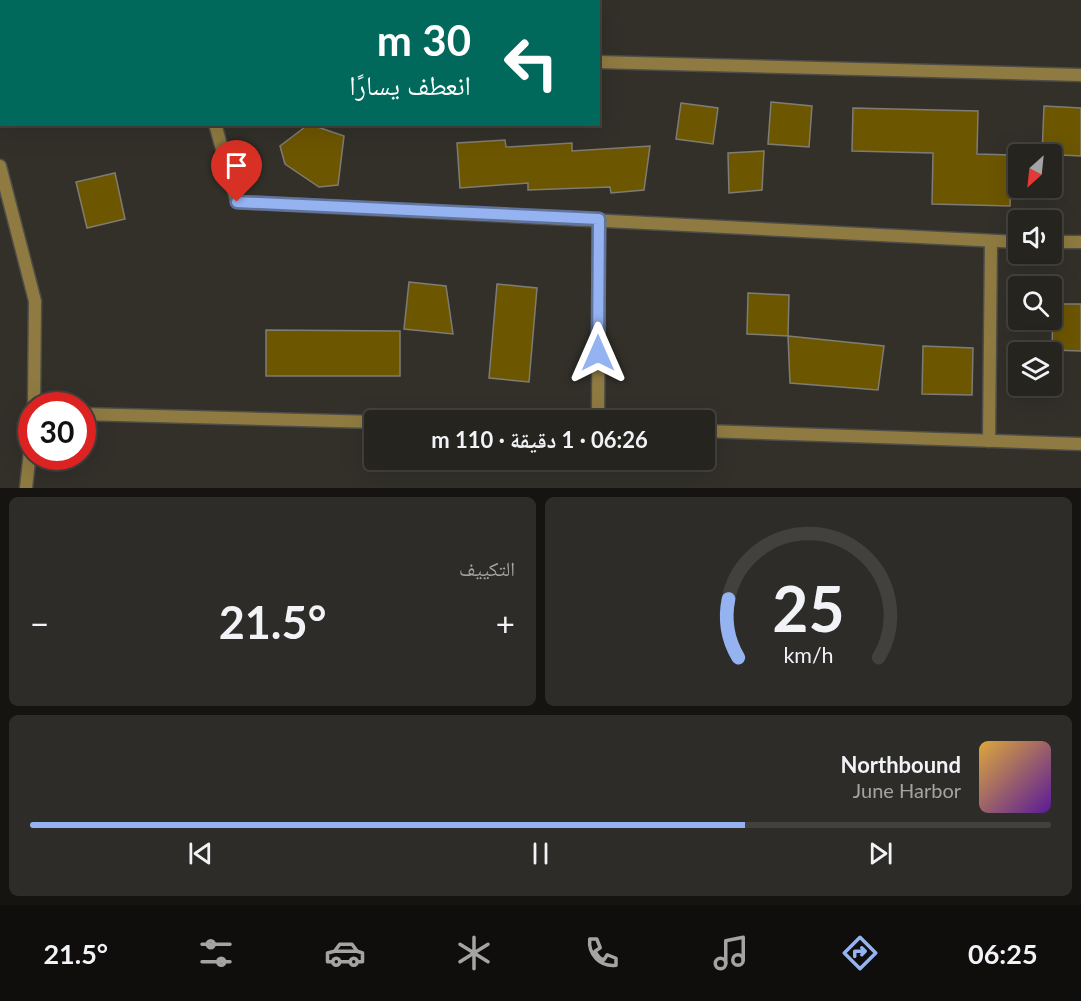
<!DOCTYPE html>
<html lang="ar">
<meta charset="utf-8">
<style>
:root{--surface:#26241f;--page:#2e2c28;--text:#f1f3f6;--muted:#a4a4a4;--line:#42413d;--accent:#95b2f1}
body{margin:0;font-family:Lato,"Noto Naskh Arabic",sans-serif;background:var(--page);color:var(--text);direction:rtl;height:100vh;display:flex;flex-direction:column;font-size:22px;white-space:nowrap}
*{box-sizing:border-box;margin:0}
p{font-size:20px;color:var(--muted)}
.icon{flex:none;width:33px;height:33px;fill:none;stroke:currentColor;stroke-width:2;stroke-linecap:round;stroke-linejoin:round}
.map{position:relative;height:488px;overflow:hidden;direction:ltr}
.side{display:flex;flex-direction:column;gap:9px;padding:9px;background:#151411;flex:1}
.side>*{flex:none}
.top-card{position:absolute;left:0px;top:0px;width:600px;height:126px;box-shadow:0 6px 24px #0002,0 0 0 2px var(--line);direction:rtl;background:#00695c;color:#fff;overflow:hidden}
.needle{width:39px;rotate:207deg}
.tools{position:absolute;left:1008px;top:144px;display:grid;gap:12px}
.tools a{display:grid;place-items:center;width:54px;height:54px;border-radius:6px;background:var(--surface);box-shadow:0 6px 24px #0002,0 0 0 2px var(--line);font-size:30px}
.speed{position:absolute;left:18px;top:392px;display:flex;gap:12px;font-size:30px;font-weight:700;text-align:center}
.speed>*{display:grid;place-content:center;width:78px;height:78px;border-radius:50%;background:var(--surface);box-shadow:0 6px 24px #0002,0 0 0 2px var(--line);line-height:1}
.speed .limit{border:9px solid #d22;background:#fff;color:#111}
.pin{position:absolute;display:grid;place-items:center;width:51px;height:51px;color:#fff;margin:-62px -26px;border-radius:50% 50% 50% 0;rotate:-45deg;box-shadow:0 0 6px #0007}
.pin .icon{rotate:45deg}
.me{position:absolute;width:66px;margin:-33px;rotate:0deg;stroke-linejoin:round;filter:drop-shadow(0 0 4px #0008)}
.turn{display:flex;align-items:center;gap:21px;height:126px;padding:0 30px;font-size:27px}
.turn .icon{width:78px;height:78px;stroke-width:2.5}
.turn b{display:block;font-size:42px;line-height:51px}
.big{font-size:45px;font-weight:700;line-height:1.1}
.side .widget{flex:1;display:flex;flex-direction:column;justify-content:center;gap:9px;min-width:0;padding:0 21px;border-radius:9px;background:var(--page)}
.side .dial{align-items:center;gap:0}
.dial svg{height:156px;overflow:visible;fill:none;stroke:var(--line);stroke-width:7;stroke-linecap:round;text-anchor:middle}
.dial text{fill:var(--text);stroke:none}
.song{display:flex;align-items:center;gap:18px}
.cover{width:72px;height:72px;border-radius:9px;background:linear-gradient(135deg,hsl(40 70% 55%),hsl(270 70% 35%))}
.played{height:6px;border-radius:3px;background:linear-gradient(90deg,var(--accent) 70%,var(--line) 70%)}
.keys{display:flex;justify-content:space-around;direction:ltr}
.heat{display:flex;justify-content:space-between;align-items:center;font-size:33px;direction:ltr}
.side .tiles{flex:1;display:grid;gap:9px;grid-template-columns:1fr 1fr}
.widget:last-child{grid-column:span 2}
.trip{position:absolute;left:364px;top:410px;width:351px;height:60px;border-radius:6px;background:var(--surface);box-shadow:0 6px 24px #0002,0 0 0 2px var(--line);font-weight:700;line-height:60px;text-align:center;direction:rtl}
.tab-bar{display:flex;height:96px;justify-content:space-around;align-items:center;background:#0f0e0c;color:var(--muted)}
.tab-bar .icon{width:42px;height:42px}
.tab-bar .selected{color:var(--accent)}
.tab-bar b{font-size:27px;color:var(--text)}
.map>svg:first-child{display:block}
.building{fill:#6d5600;stroke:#7f7c74;stroke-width:1.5}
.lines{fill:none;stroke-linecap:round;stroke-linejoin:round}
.street-casing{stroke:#4f4d47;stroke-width:15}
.street{stroke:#8f7b41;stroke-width:12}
.route-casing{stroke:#61749d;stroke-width:15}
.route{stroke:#95b2f1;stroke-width:10}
</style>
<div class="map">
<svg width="1081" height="488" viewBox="0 0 1081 488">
<rect width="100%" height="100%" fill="#323029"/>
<g class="building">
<path d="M771,102L812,106L809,147L768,144Z"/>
<path d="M681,103L718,108L713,144L676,139Z"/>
<path d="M1044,106L1081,108V156L1042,154Z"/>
<path d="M853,108L978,111L977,154L1012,155L1010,206L932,204L933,153L852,151Z"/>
<path d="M309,124L344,136L338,185L319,187L285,164L280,146Z"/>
<path d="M505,140L506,147L572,143V151L650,146L644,190L611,193L610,187L528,190V183L460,188L457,143Z"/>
<path d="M764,151L762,190L729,193L728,153Z"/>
<path d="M115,173L125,219L87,228L76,182Z"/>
<path d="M409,282L446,286L453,334L404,329Z"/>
<path d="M497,284L537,288L529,382L489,378Z"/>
<path d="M748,293L789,295L788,336L747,334Z"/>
<path d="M1053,304H1081V351L1052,350Z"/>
<path d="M266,330L400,331V376H266Z"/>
<path d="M788,336L884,346L878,390L790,383Z"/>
<path d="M923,346L973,348L972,395L922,394Z"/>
</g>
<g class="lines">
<g class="street-casing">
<g id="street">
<path d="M170,0L171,2"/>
<path d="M331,0L332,2"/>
<path d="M538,0V2"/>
<path d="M385,2L386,0"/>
<path d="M598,62L1081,75"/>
<path d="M215,124L237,202L1018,242"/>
<path d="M0,166L35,301L34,405"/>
<path d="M1052,242H1081"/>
<path d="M82,414L375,422"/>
<path d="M598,420L599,219"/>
<path d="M705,431L1081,444"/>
<path d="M989,441L991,242"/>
<path d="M26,488L32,434"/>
</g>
</g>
<use href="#street" class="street"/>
</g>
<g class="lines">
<g class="route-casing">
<path id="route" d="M237,202L599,219L598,353"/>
</g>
<use href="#route" class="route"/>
</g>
</svg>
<div class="tools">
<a><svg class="needle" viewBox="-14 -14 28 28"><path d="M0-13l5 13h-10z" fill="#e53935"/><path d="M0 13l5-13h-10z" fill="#a4a4a4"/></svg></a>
<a><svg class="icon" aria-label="sound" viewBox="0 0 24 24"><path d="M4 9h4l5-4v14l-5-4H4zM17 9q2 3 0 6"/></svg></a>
<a><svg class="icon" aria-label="search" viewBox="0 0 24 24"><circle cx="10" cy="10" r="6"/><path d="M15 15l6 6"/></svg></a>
<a><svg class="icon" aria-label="layers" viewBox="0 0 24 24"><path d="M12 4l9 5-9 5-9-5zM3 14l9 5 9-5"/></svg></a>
</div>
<div class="speed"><div class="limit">30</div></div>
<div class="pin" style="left:237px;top:202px;background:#d93025"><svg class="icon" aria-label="arrive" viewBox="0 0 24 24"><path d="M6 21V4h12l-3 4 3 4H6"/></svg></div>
<svg class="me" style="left:598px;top:353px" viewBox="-20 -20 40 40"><path d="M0-17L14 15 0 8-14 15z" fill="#95b2f1" stroke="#fff" stroke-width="4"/></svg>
<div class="trip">06:26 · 1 دقيقة · 110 m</div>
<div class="top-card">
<div class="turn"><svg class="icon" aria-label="left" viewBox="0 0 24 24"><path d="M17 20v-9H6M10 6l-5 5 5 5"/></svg><div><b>30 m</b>انعطف يسارًا</div></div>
</div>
</div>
<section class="side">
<div class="tiles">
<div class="widget dial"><svg viewBox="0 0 100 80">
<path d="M14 69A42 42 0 1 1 86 69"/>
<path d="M14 69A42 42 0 0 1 9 39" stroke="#95b2f1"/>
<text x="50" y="56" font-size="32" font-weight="700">25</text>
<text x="50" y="72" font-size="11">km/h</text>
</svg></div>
<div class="widget"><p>التكييف</p>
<div class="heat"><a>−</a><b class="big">21.5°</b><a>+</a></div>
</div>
<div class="widget">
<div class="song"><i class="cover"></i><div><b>Northbound</b><p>June Harbor</p></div></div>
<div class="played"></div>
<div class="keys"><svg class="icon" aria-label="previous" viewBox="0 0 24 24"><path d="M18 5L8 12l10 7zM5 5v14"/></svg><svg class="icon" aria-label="pause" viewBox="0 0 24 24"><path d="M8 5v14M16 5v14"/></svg><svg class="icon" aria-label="next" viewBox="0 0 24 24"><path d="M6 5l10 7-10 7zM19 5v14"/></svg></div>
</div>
</div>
</section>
<nav class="tab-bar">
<b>06:25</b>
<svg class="icon selected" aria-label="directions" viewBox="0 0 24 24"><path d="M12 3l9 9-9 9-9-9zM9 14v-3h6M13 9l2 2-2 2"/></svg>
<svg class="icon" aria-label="music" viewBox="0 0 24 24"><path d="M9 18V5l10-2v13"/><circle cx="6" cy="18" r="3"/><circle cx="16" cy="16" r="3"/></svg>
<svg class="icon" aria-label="phone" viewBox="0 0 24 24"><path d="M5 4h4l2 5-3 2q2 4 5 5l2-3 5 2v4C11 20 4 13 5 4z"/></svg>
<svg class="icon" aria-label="climate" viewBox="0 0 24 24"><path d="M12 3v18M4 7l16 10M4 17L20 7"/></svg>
<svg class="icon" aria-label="car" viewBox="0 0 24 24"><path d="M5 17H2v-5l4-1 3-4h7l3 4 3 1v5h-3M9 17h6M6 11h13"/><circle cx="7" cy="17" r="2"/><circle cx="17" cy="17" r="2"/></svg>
<svg class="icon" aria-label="filters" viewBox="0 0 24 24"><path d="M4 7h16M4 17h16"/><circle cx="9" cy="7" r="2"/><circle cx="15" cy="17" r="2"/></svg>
<b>21.5°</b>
</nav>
